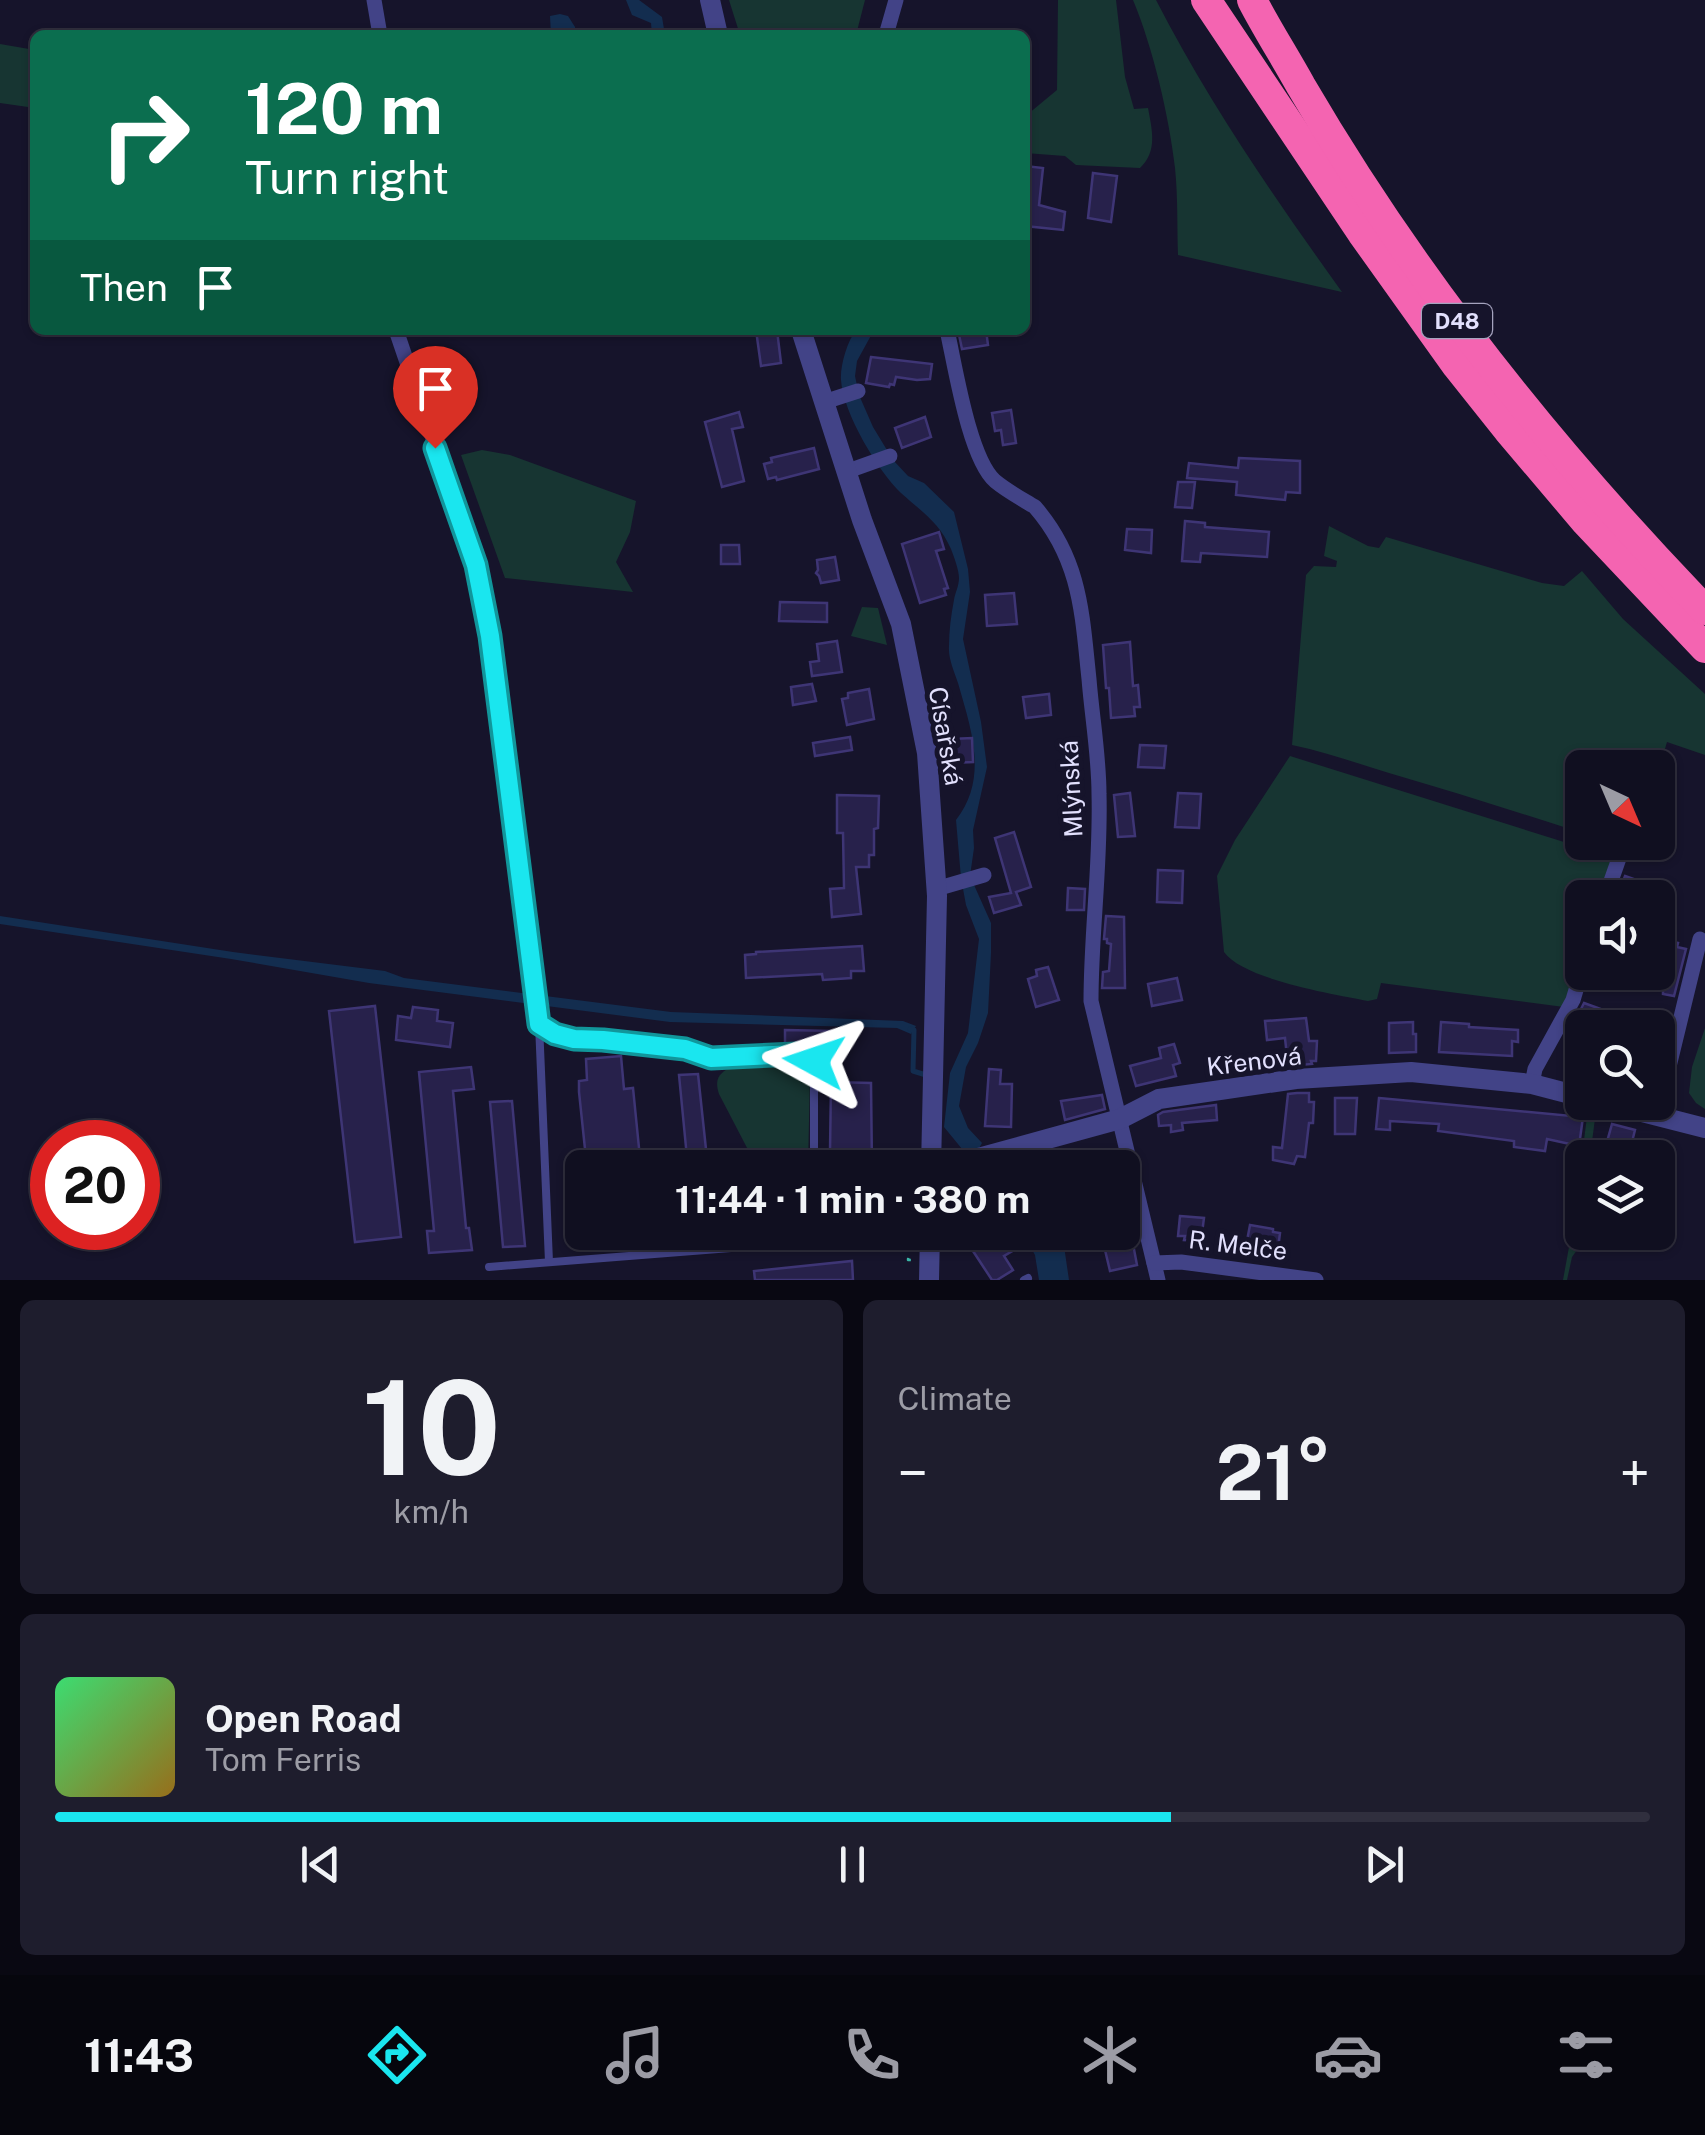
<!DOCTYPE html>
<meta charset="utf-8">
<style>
:root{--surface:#100f20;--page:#1e1d2d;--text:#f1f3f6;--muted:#9c9ca5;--line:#302f3e;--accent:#1ae6ef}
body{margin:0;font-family:"Public Sans",sans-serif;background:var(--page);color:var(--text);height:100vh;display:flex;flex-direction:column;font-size:38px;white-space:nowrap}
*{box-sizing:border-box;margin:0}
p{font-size:32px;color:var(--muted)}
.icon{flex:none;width:55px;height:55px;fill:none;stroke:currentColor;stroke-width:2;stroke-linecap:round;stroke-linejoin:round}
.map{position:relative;height:1280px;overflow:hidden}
.sheet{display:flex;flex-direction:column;gap:20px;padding:20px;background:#090812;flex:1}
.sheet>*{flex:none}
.guide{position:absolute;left:30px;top:30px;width:1000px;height:305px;border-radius:15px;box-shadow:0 2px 8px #0004,0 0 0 2px var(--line);background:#0b6e4f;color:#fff;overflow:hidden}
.needle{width:65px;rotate:136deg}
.tools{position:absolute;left:1565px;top:750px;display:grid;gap:20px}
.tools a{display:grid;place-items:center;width:110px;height:110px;border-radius:15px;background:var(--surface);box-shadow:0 2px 8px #0004,0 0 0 2px var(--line);font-size:50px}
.speed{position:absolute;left:30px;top:1120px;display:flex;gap:20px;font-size:50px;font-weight:700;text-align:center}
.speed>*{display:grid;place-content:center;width:130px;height:130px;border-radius:50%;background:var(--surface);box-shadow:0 2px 8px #0004,0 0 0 2px var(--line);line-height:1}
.speed .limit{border:15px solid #d22;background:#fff;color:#111}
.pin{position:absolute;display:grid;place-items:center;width:85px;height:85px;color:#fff;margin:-102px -42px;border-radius:50% 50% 50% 0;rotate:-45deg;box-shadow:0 0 10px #0007}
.pin .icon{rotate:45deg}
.me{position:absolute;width:110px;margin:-55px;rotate:275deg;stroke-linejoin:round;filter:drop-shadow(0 0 8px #0008)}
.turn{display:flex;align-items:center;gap:35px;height:210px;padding:0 50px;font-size:45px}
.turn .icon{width:130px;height:130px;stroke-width:2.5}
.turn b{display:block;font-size:70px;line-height:85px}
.then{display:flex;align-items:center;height:95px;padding:0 50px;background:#0003;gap:20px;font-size:38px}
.big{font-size:75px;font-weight:700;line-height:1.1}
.sheet .widget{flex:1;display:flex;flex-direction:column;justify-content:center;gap:15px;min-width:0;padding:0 35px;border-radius:15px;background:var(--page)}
.sheet .dial{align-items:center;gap:0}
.dial b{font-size:130px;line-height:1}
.song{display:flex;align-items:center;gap:30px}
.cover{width:120px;height:120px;border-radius:15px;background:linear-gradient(135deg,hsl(140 70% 55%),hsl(40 70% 35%))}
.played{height:10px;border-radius:5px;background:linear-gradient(90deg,var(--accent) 70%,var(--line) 70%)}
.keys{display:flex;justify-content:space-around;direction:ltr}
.heat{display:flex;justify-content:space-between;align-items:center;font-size:55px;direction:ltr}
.sheet .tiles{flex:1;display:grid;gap:20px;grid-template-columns:1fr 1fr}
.widget:last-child{grid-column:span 2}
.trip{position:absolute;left:565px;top:1150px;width:575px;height:100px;border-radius:15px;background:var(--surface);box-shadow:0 2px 8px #0004,0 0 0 2px var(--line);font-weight:700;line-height:100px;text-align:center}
.tab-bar{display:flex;height:160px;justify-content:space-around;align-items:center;background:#06060d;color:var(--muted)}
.tab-bar .icon{width:70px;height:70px}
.tab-bar .on{color:var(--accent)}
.tab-bar b{font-size:45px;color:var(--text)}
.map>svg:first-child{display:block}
.green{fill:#173532}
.water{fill:#132d4f}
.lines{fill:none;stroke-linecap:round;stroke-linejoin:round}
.stream{stroke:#132d4f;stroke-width:5}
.building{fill:#27214b;stroke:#3e3575;stroke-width:2.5}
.path{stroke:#3ab7a8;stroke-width:2.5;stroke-dasharray:5 8;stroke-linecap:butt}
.service{stroke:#424387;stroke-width:8}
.minor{stroke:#424387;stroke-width:15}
.tertiary{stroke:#424387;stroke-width:20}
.motorway{stroke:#f464b1;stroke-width:30}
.route-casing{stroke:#11969b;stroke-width:25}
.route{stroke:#1ae6ef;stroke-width:18}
.labels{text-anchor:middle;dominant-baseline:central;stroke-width:10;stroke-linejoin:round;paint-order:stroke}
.shield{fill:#16142b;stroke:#a5a3be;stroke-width:2.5}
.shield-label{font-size:22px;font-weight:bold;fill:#e2e0fd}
.street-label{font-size:25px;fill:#e2e0fd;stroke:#16142b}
</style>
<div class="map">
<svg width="1705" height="1280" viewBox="0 0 1705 1280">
<rect width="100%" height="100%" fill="#16142b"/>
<g class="green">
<path d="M729,0H865L856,35H740Z"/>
<path d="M1058,0H1116L1125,77L1134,109L1148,108C1152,130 1158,151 1140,168L1076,165L1065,156L1025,153V114H1028L1057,90Z"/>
<path d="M1133,0H1156C1210,105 1274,197 1342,292L1178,255C1177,226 1178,197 1175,168C1169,116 1153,48 1133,0Z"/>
<path d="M0,44L35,50V108L0,103Z"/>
<path d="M482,450L510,455L636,501L630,532L616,562L633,592L505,578L461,455Z"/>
<path d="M1329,526L1368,546L1379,548L1386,537L1542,583L1564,586L1582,571L1623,619L1705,694V755L1667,742L1658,773V768H1582V833C1518,812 1454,792 1389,773C1356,763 1326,752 1292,745L1306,575L1314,566L1336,567L1337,561L1324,556Z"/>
<path d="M862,607L878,608L887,645L851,636Z"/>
<path d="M1290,756L1612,857L1598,897L1582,898V947L1564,1007L1381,983L1377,999L1368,1001C1334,994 1244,980 1224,952L1217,876L1235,840Z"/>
<path d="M1705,1028V1109L1696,1103L1689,1093L1692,1067Z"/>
<path d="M794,1061L805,1063L810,1075L808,1167H757L719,1094C715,1081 717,1075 729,1068Z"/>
<path d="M1588,1109L1596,1111L1590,1157L1582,1158V1216L1577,1250L1572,1257L1567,1280H1563L1573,1225Z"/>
</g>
<g class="water">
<path d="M626,0H639L662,17L665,35H652L651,23L632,15Z"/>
<path d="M560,14L568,16L575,27V35H551L550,16Z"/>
<path d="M856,330H874L857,361L855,376L859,395L873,427L893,460L908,476L924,483L954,512L968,569L970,592L963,639L981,722L987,767L973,830L974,848L970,876L991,923V953L988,1013L978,1043L966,1067L959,1106L968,1128L982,1143L977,1152L1001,1161L1006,1167H973L967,1155L944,1127L950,1073L968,1033L979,939L966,905L961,878L956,820C989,778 971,729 958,683C954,671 948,658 949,646C949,631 951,615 954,600C955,593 959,586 959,578C959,570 954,557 951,549C939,522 922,512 901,493C878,471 843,413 841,380C840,366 847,342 856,330Z"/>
<path d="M0,916L233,952L385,971L404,978L671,1012L903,1021L916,1026L911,1034L897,1028L670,1022L369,983L231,959L0,924Z"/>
<path d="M1023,1233H1058L1064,1246L1069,1280H1039L1035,1255Z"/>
</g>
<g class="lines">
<path class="stream" d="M910,1029L914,1030L913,1071L926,1075"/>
</g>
<g class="building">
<path d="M1025,166L1043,168L1039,205L1065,212L1063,230L1025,226Z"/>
<path d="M1093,173L1117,176L1111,222L1088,218Z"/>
<path d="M756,330H777L781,363L761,366Z"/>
<path d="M958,330H986L988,345L962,349Z"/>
<path d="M871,357L932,364L930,379L917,380L896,377L894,385L890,384L889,387L866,383Z"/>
<path d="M1011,410L1016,443L1003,445L1001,430L995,431L992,413Z"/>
<path d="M739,412L743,427L732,429L744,481L722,487L705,422Z"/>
<path d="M925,417L931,437L902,448L895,428Z"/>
<path d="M814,448L819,469L777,480L776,477L768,479L764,464L772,462L771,458Z"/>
<path d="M1239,458L1300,461V493L1286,492L1285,500L1236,495L1237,482L1187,478L1189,463L1238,468Z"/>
<path d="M1178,482H1195L1192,508L1175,507Z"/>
<path d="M1185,521L1205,523V527L1269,532L1267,557L1201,553L1200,562L1182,561Z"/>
<path d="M1127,529L1152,530L1151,553L1125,550Z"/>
<path d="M939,532L944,549L936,551L948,588L944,589L946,595L920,603L902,544Z"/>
<path d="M721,545H739L740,564H721Z"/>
<path d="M835,557L839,580L821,583L819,576L816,573L818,570L817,560Z"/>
<path d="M1014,593L1017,624L987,626L985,595Z"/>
<path d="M780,602L827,603V622L779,621Z"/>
<path d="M837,641L842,672L812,676L810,662L819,661L817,644Z"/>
<path d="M1130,642L1133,686L1138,685L1140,707H1134L1135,716L1111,718L1109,688H1106L1103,645Z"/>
<path d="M812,684L816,701L793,705L791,687Z"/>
<path d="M869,689L874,719L847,725L842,699L848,698V693Z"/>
<path d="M1049,694L1051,715L1026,718L1023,697Z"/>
<path d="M850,737L852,750L815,756L813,743Z"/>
<path d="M972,738L973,762L951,763V739Z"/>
<path d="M1140,745L1166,746L1164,768L1138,767Z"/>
<path d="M1130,793L1135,836L1118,837L1114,795Z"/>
<path d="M1178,793L1201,794L1199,828L1175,827Z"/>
<path d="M837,795L879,796L878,828L874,829V855H869V867H856L861,914L832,917L830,889L844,888L843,833H837Z"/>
<path d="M1014,832L1031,887L1016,892L1021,905L994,913L989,897L1011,893L995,838Z"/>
<path d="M1158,870L1183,871L1182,903L1157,902Z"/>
<path d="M1625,876L1671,892L1662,926H1658V898H1617Z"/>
<path d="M1068,888L1085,889L1084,910H1067Z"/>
<path d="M1106,916L1124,917L1125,988H1102L1103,972L1109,971L1111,944L1107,943V939H1104Z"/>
<path d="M1664,940L1678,943L1677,947L1686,949L1674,996L1663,994V990L1618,975V972H1658Z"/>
<path d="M862,946L864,971H851V978L823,980L822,974L746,978L745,955L756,954V952Z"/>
<path d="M1048,967L1059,1000L1036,1007L1028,979L1037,976L1036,970Z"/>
<path d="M1177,978L1182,1000L1152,1006L1148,984Z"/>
<path d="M1584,1003L1631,1020L1628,1028L1601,1020L1598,1028H1579L1584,1014L1579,1013Z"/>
<path d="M375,1006L401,1237L355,1242L329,1011Z"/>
<path d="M413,1007L438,1010L437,1021L453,1023L450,1047L396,1040L398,1016L411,1018Z"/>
<path d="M1306,1018L1309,1041H1317L1316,1061H1311L1312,1064L1288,1066L1285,1038L1267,1040L1265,1021Z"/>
<path d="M1413,1022V1034H1416V1052L1389,1053V1023Z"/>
<path d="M1441,1022L1469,1024V1027L1518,1030V1042L1512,1041V1056L1439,1052Z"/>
<path d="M785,1030L833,1031V1045H785Z"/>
<path d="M1174,1044L1180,1063L1173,1065L1176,1076L1136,1086L1130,1066L1161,1058L1159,1048Z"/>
<path d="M621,1056L624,1089L633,1088L641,1168H587L579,1092V1081L587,1080L586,1059Z"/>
<path d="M471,1067L474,1089L453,1091L466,1228H469L472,1250L429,1253L427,1231H434L419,1072Z"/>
<path d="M989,1069L1001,1070L1000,1084H1012L1011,1127L985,1126Z"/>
<path d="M698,1074L708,1168H688L679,1075Z"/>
<path d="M831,1082L871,1083L872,1168H843L844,1152H830Z"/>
<path d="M1297,1093H1309V1102H1314L1313,1123H1309L1305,1157L1297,1156L1294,1164L1273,1160V1147L1282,1148L1288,1094Z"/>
<path d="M1102,1095L1105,1109L1065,1120L1061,1101Z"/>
<path d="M1335,1098H1357L1355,1134H1335Z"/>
<path d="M1379,1098L1583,1117L1579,1146L1547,1139L1545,1151L1514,1147V1141L1438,1131L1439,1124L1390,1121V1130L1376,1129Z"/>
<path d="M512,1101L525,1246L503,1247L490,1102Z"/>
<path d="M1216,1105L1217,1120L1182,1123L1183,1130L1171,1132V1125L1159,1126L1158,1115L1163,1112Z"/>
<path d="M1612,1124L1635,1130L1628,1158L1603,1156Z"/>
<path d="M1180,1216L1204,1218L1201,1241L1184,1240L1185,1236H1178Z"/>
<path d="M1250,1225L1273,1229V1232L1280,1233L1278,1249L1270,1247L1269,1250L1246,1246Z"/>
<path d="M1002,1232L1014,1250L1004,1256L1013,1270L997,1280H992L973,1251Z"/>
<path d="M1133,1244L1137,1265L1110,1271L1105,1250Z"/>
<path d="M852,1261L853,1280H755L754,1271Z"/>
</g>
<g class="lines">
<path class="path" d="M911,1232L908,1260H914"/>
<g class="service">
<path d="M539,1024L555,1035L574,1039L603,1040L685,1049L711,1058L796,1055L814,1061V1168"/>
<path d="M539,1024L549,1262"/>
<path d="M489,1267L731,1248L866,1232"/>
<path d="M1024,1280L1028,1278"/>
</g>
<g class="minor">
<path d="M374,0L380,35"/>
<path d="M886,35L896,0"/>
<path d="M396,330L476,565L490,636L539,1024"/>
<path d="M947,330C955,365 969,458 995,481C1007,491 1022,499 1035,507C1081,560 1082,614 1089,679C1092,717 1099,756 1099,794C1101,863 1091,932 1091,1001L1158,1280"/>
<path d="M824,402L858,391"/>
<path d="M848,471L890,456"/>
<path d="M936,889L984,875"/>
<path d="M1605,898L1623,847"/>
<path d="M1532,1084L1535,1069L1573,1000L1582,970"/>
<path d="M1657,1116L1700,939"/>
<path d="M1154,1263L1181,1262L1316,1280"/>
</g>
<g class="tertiary">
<path d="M710,0L718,35"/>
<path d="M801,330L862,520L901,624L927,753L937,896L931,1168"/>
<path d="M1603,1102L1705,1128"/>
<path d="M942,1168L1120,1119L1159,1099L1296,1079L1411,1072L1532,1084L1582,1097"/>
<path d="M929,1280L930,1232"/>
</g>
<g class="motorway">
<path d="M1206,0L1362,233L1457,366L1508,430L1586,522L1705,648"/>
<path d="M1252,0C1267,29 1285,57 1301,86C1413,278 1551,451 1705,610"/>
</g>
</g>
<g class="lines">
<g class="route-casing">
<path id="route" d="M435,448L476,565L490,636L539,1024L555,1034L574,1039L603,1040L685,1049L711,1058L796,1054L814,1061"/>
</g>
<use href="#route" class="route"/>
</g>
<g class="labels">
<rect class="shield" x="1422" y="304" width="70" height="34" rx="8"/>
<g class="shield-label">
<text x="1457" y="321">D48</text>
</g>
<g class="street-label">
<text transform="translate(946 736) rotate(80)">Císařská</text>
<text transform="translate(1071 789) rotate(-93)">Mlýnská</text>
<text transform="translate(1254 1061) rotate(-7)">Křenová</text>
<text transform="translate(1238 1245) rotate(7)">R. Melče</text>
</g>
</g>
</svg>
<div class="tools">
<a><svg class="needle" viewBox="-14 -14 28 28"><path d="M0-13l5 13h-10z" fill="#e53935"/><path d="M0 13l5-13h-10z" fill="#9c9ca5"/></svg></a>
<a><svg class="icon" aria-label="sound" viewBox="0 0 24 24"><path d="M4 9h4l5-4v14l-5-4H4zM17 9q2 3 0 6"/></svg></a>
<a><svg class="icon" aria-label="search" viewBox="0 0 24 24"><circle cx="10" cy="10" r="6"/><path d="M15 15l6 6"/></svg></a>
<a><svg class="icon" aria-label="layers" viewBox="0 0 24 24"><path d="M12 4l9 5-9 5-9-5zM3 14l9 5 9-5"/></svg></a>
</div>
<div class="speed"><div class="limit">20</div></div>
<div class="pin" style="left:435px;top:448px;background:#d93025"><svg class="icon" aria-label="arrive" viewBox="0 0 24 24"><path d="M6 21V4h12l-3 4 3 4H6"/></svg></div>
<svg class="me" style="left:814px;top:1061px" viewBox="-20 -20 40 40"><path d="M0-17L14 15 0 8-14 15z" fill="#1ae6ef" stroke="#fff" stroke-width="4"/></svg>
<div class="trip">11:44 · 1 min · 380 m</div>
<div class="guide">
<div class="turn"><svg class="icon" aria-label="right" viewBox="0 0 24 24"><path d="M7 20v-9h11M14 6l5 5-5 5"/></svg><div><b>120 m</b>Turn right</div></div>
<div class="then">Then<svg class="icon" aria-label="arrive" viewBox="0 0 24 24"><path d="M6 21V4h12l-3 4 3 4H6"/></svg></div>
</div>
</div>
<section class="sheet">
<div class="tiles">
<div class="widget dial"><b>10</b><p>km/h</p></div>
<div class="widget"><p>Climate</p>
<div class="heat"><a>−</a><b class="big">21°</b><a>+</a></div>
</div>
<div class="widget">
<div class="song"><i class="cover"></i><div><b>Open Road</b><p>Tom Ferris</p></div></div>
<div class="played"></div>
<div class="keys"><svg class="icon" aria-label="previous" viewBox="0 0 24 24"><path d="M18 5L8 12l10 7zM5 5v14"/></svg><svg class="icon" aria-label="pause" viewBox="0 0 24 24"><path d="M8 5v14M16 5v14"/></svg><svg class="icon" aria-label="next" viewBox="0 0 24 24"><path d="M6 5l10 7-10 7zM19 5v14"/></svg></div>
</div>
</div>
</section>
<nav class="tab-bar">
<b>11:43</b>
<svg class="icon on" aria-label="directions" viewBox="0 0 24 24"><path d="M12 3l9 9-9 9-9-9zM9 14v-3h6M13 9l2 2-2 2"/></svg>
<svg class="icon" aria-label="music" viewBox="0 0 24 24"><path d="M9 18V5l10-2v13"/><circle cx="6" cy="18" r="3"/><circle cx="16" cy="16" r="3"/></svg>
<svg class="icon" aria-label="phone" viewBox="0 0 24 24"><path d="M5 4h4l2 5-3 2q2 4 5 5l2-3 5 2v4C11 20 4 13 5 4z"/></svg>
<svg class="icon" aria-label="climate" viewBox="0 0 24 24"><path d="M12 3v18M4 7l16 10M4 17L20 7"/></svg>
<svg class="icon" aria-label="car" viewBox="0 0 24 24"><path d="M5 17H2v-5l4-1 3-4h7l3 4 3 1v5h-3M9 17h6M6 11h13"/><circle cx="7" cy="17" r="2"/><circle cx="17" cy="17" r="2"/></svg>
<svg class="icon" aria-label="filters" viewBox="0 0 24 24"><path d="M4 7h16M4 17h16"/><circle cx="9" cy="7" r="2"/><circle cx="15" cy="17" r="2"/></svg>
</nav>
